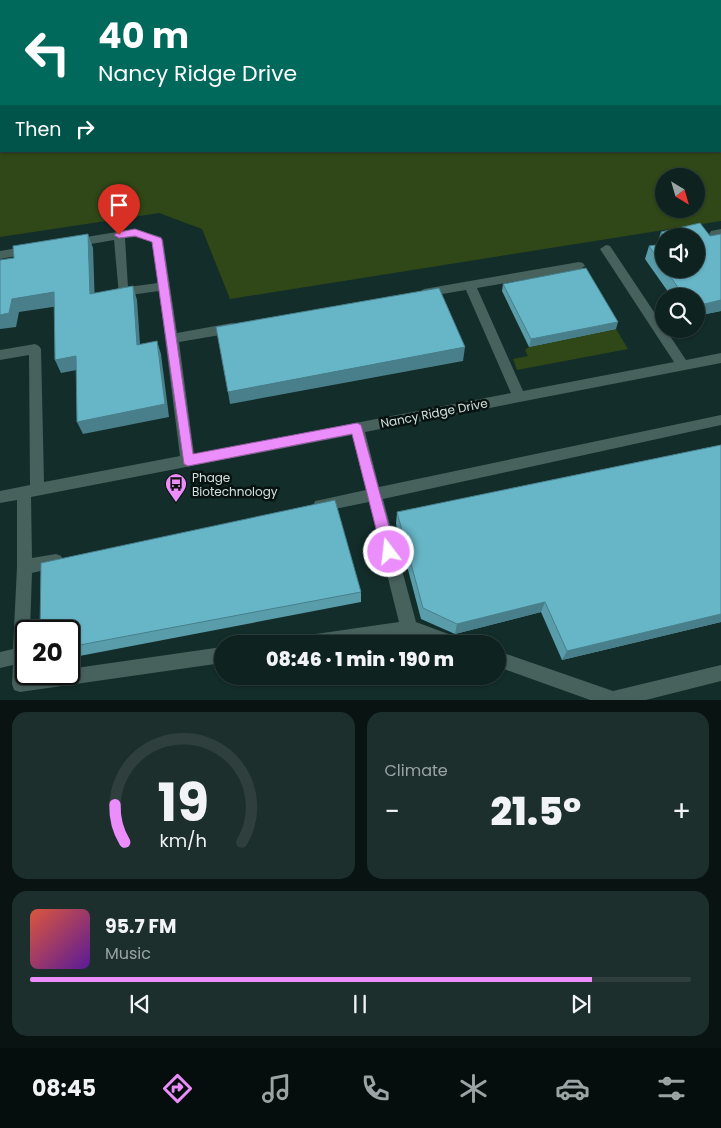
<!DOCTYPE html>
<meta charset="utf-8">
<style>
:root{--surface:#0e2220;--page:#1c2f2d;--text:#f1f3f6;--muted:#9ba4a5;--line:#2e3f3e;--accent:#eb8dfb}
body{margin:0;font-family:Poppins,sans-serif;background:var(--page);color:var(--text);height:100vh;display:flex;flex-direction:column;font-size:19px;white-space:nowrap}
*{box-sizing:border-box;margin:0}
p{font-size:16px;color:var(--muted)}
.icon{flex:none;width:28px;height:28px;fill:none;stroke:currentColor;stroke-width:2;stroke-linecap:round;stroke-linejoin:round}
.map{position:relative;height:700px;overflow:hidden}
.sheet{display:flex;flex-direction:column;gap:12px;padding:12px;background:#081312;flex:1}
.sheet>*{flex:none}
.banner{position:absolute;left:0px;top:0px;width:721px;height:152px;box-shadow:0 1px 4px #0004,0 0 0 1px var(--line);background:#00695c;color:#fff;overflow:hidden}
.needle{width:32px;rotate:143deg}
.controls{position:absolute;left:655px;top:168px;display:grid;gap:10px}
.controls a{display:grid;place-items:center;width:50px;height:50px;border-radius:50%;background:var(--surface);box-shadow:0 1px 4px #0004,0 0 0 1px var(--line);font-size:25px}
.speed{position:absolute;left:15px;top:620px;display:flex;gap:10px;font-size:25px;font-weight:700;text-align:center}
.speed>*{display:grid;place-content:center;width:65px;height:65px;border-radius:50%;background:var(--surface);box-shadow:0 1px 4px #0004,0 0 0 1px var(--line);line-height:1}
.speed .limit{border:2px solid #111;border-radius:8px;background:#fff;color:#111}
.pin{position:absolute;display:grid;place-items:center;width:42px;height:42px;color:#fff;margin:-51px -21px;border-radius:50% 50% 50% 0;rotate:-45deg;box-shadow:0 0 5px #0007}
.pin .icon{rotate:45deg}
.me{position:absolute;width:55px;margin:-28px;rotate:345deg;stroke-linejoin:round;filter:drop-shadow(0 0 4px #0008)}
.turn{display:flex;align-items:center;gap:18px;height:105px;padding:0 15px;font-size:22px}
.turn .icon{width:65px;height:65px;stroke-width:2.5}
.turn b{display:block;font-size:35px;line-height:42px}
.then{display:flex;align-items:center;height:48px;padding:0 15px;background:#0003;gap:10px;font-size:19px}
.big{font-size:38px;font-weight:800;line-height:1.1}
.sheet .tile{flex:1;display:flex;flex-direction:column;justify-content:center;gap:8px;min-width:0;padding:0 18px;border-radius:15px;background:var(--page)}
.sheet .dial{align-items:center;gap:0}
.dial svg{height:130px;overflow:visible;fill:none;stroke:var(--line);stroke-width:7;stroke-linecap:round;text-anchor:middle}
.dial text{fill:var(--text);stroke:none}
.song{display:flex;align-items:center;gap:15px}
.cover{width:60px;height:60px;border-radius:8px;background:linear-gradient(135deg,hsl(10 70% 55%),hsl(270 70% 35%))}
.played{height:5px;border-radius:2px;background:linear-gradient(90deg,var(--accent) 85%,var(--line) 85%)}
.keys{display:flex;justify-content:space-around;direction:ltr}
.heat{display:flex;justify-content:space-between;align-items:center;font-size:28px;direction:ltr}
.sheet .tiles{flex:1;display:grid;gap:12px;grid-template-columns:1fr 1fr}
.tile:last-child{grid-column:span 2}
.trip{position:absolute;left:214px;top:635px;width:292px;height:50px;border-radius:25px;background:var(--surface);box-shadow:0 1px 4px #0004,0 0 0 1px var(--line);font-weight:800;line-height:50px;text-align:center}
.menu{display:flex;height:80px;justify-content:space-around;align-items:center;background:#060e0d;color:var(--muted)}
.menu .icon{width:35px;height:35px}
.menu .selected{color:var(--accent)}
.menu b{font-size:22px;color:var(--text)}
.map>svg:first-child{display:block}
.green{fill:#304717;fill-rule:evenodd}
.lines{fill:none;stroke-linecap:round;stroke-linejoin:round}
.stream{fill:#010f19;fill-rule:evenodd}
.minor{fill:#47615d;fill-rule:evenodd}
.wall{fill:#599dab;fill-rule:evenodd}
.shaded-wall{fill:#487f8b}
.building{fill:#67b6c7;stroke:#487f8b}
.route{fill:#eb8dfb;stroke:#995ca3}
.labels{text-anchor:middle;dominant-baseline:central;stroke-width:5;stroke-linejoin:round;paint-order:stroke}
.street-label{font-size:12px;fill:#d2e0de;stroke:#081311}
.poi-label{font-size:12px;fill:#d2e0de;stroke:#081311;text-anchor:start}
</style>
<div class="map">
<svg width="721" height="701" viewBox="0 0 721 701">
<rect width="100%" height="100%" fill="#132d2a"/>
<g class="green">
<path d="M0,0H721V221L230,299L202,229L159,213L0,237ZM1,1H720V151H1ZM664,176H696V209H664Z"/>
<path d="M616,329L628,349L517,370L513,359L528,356L525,350L529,347Z"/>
</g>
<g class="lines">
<g class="stream">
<path d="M553,0H559L557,1H552Z"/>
<rect x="0" y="14" width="1" height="2"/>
</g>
<g class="minor">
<path d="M135,229L161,237L163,240L177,333L232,323L236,325L238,328L236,331L232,333L179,342L194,454L511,393L466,290L424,297L418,293L424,289L579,262L583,263L585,266L579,270L477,288L523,391L674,362L600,249L606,245L610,246L686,360L721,353V363L365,432L379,487L721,415V425L383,499L416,622L459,638L461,644H430L409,636L357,644H294L296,638L302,636L399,622L369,502L320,512L315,511L313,506L315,501L320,500L366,490L352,435L31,497L32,558L56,554L61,556L64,561L61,566L32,573L30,631H26V674H69V669L222,647V663L20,692L14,690L12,684L13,665L0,668V652L13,649L17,567V500L0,503V491L30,485L29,355L0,360V350L35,344L39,346L41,349L44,482L180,456L159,291L123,296L119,295L114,240L74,247L68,243L74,239ZM135,237L152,242L158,283L128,287L125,238Z"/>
<path d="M721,229V246L717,245L709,234L711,231Z"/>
<path d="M29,246L33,247L35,250L33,253L0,259V251Z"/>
<path d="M498,651L613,691L721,665V681L642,701H593L498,667Z"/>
</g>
</g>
<g class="wall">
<path d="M661,232L710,236L721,234V311L696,316V296H671L645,259L649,246L657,245V244ZM664,236L696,269H664Z"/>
<path d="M503,284L616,329L529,347L502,291Z"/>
<path d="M721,445V622L562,660L541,612L455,634L421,619L396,524L397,512Z"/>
<path d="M361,592V602L69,658V631Z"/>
</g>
<g class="shaded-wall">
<path d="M88,234L93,248L95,307L90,294Z"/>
<path d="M133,286L137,300L141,358L137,345Z"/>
<path d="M54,292L59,306L19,312L16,327L0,329V315L12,299Z"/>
<path d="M721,300V311L696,316V306Z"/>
<path d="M618,322L616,329L529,347L531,339Z"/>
<path d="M157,341L161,354L169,417L83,434L77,422Z"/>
<path d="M465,347L463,361L230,404L228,392Z"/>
<path d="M76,356L82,369L61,373L55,360Z"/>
<path d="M545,602L541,612L455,634L457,624Z"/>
<path d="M721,614V622L562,660L567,651Z"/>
</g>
<g class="building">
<path d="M700,223L710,236L721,234V300L696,306V296H684L665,269H696V236H664L661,232Z"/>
<path d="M88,234L90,294L133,286L137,345L157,341L165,404L77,422L76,356L55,360L54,292L12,299L9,313L0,315V260L14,258L13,246Z"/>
<path d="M664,244V267L649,246Z"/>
<path d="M586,268L618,322L531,339L503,284Z"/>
<path d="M439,288L465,347L228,392L216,327Z"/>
<path d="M721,445V614L567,651L545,602L457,624L423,608L397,512Z"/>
<path d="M335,500L361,592L69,647V631H40L41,563Z"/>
</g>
<path class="route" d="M135,229L161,238L162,240L193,454L357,423L361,425L396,552L394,557L389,558L384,557L382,552L352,434L188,466L184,464L152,242L135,236L119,238L114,235L119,232Z"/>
<defs>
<g id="bus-pin" transform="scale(1.125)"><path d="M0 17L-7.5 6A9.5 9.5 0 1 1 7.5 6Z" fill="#eb8dfb" stroke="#081311"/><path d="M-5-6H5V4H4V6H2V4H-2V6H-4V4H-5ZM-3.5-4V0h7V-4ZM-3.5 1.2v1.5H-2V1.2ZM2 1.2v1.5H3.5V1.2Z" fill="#111"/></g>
</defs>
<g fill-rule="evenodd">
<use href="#bus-pin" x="176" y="484"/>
</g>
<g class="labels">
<g class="street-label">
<text transform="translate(434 413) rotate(-11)">Nancy Ridge Drive</text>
</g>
<g class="poi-label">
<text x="192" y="477">Phage<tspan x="192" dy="14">Biotechnology</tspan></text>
</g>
</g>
</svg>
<div class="controls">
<a><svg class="needle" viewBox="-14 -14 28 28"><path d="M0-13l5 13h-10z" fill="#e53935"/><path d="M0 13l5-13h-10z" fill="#9ba4a5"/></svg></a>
<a><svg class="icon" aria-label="sound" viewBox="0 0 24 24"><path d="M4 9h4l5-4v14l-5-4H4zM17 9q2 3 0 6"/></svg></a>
<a><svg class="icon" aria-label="search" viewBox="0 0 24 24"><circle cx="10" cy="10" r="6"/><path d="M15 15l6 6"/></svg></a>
</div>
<div class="speed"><div class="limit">20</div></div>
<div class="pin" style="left:119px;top:235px;background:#d93025"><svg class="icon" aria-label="arrive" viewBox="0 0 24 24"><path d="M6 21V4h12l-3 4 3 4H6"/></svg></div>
<svg class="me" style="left:389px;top:552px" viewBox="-20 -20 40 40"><circle r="17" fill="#eb8dfb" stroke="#fff" stroke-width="3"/><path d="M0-11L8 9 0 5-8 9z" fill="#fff"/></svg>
<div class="trip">08:46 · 1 min · 190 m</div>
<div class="banner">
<div class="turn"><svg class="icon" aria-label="left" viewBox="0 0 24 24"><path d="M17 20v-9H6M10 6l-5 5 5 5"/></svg><div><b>40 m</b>Nancy Ridge Drive</div></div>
<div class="then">Then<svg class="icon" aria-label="right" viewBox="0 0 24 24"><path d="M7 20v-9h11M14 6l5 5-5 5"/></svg></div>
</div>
</div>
<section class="sheet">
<div class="tiles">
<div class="tile dial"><svg viewBox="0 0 100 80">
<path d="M14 69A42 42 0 1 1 86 69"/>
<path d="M14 69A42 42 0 0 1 8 46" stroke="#eb8dfb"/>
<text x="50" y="56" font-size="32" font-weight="700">19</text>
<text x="50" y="72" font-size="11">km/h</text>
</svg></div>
<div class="tile"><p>Climate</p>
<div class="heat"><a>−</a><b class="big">21.5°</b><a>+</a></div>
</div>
<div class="tile">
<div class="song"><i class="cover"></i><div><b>95.7 FM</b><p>Music</p></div></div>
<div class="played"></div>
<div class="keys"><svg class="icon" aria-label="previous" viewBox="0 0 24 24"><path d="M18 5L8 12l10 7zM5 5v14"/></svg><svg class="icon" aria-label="pause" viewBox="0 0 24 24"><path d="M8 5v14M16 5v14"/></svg><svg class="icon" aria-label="next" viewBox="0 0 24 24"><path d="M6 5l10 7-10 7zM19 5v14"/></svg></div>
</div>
</div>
</section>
<nav class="menu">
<b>08:45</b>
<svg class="icon selected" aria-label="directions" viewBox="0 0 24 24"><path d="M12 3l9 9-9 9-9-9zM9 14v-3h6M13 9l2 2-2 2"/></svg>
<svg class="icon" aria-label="music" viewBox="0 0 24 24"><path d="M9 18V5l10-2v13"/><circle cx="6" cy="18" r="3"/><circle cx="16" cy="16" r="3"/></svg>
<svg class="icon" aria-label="phone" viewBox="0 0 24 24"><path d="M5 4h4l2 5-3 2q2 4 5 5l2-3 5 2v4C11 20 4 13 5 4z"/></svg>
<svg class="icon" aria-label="climate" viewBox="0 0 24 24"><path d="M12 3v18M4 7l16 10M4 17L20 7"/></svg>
<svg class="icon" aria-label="car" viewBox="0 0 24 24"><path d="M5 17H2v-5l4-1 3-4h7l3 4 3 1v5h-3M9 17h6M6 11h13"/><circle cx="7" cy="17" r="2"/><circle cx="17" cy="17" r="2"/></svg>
<svg class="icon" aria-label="filters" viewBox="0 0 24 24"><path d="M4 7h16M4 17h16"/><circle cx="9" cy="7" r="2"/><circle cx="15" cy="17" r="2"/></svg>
</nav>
